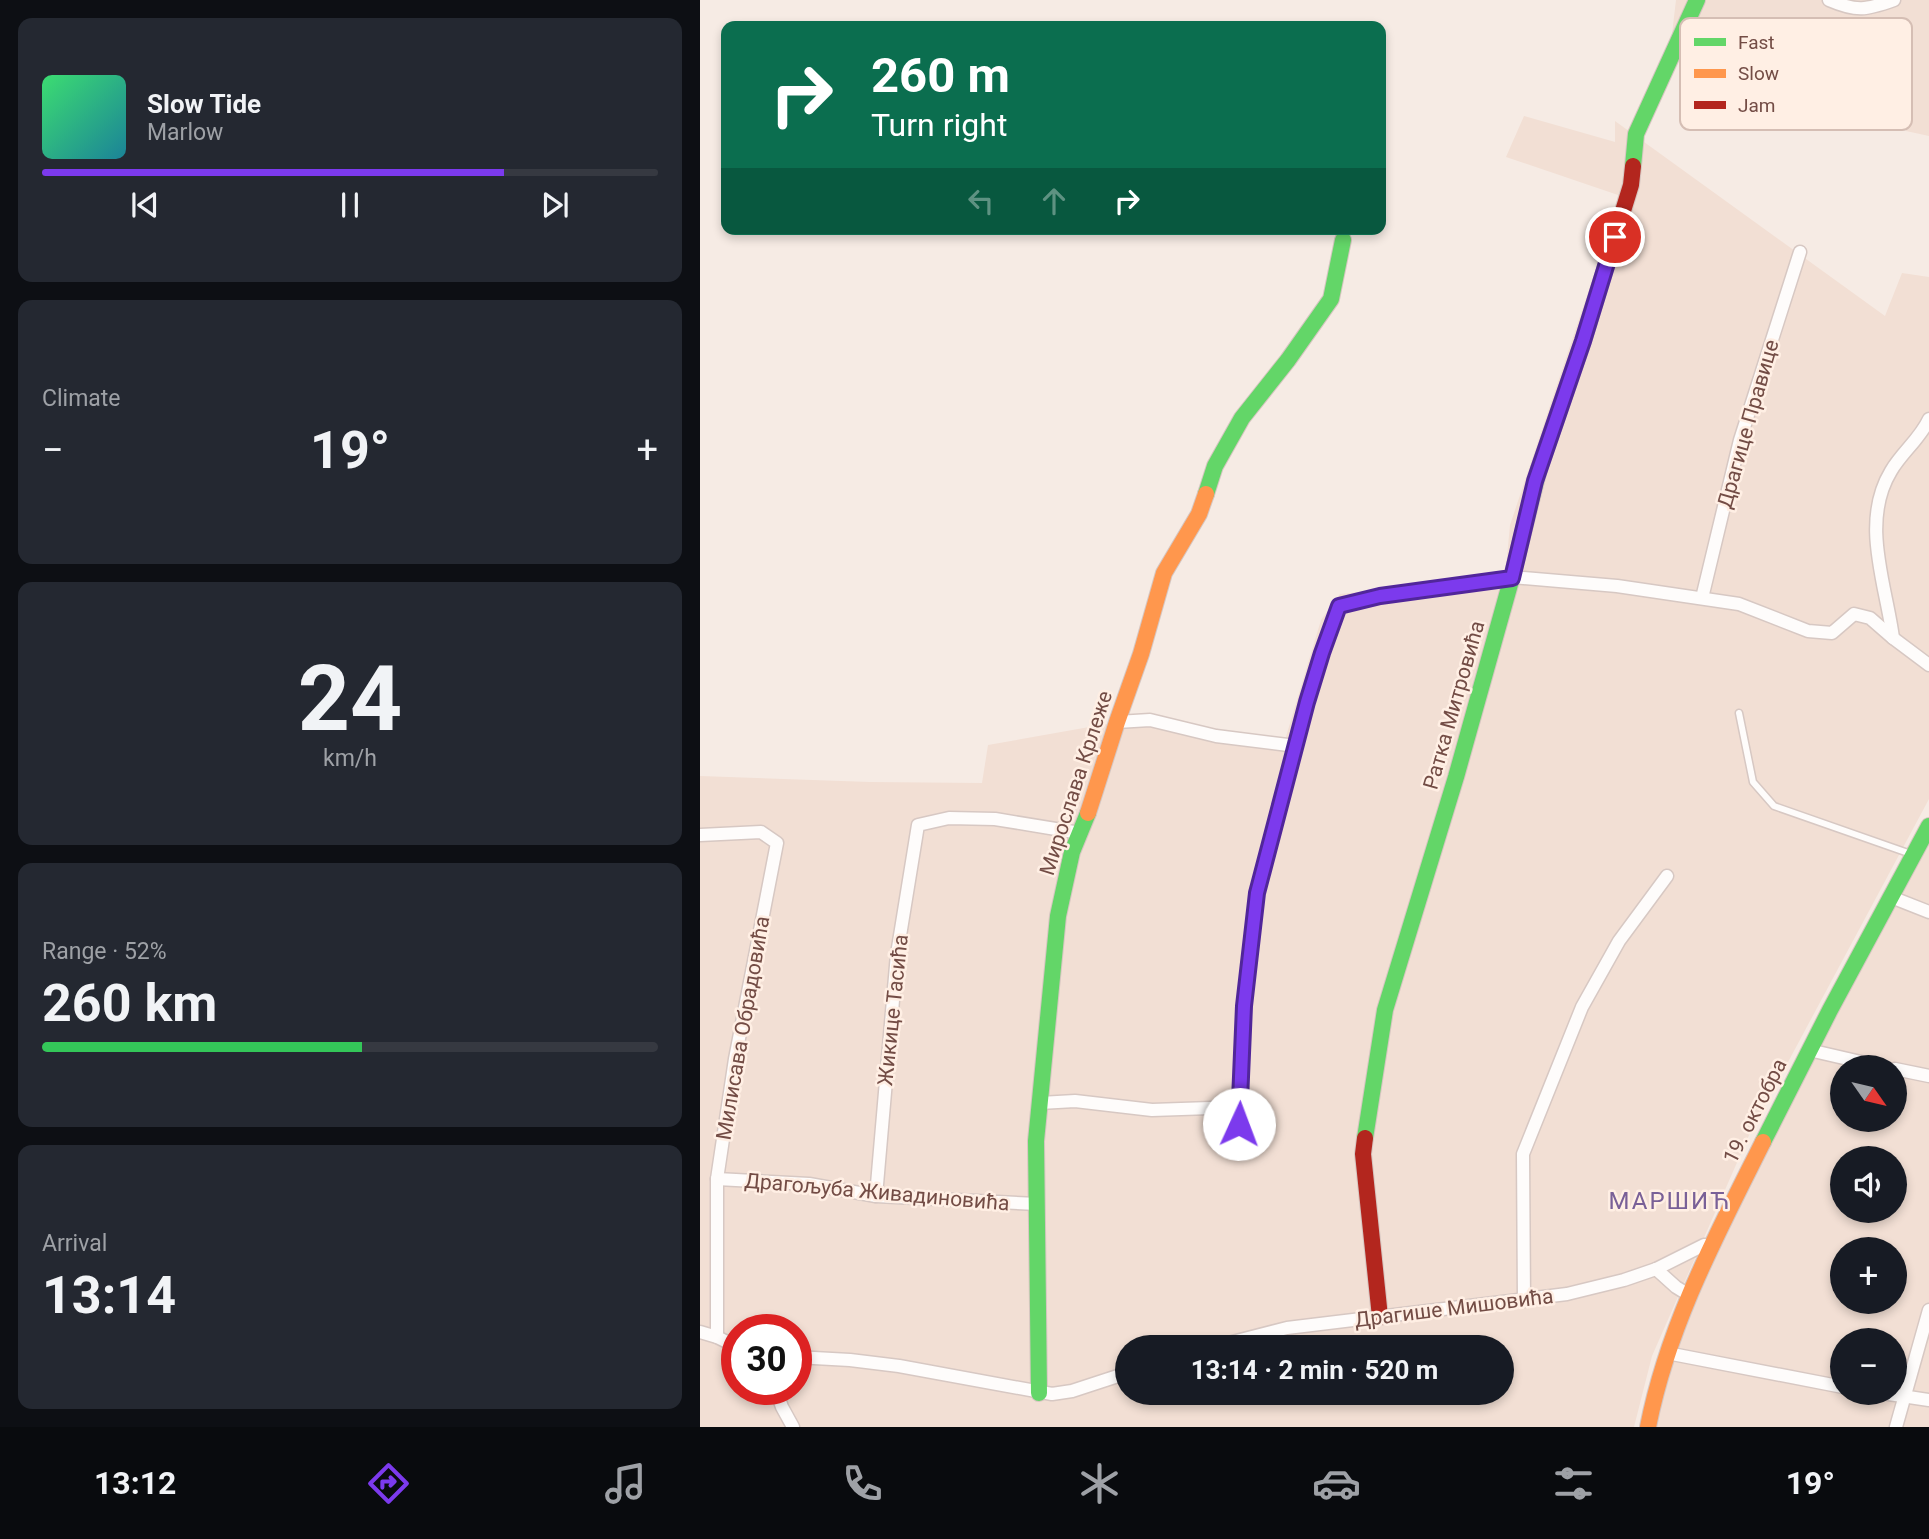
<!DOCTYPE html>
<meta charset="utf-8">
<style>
:root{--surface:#171b24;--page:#242831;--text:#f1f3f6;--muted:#9ea1a6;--line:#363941;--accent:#7c3aed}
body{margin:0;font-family:Roboto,sans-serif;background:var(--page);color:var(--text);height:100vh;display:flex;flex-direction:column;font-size:26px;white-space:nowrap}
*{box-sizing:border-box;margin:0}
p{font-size:23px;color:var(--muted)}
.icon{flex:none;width:38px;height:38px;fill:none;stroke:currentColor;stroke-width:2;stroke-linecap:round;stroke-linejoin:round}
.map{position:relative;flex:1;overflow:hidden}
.sheet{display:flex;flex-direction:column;gap:18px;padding:18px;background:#0d0f14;width:700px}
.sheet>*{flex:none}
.guide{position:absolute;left:21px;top:21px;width:665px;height:214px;border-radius:14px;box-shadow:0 4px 10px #0003;background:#0b6e4f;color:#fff;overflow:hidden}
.needle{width:46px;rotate:124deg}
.buttons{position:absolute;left:1130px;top:1055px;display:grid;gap:14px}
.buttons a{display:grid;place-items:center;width:77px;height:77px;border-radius:50%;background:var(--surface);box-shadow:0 4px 10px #0003;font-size:35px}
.speed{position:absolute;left:21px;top:1314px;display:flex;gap:14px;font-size:35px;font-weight:700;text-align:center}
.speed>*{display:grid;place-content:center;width:91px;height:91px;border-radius:50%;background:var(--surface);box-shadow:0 4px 10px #0003;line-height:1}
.speed .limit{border:10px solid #d22;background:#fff;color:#111}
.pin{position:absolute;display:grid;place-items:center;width:60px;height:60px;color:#fff;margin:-30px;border:4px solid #fff;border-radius:50%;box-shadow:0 2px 7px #0007}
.me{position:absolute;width:77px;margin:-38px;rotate:2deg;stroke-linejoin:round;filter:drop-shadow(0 0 5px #0008)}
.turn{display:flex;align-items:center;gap:24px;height:147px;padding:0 35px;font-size:32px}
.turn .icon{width:91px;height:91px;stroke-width:2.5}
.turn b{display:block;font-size:49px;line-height:60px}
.lanes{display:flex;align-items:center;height:66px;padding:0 35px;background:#0003;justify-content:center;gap:35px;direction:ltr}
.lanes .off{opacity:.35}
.big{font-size:52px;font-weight:700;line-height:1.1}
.sheet .card{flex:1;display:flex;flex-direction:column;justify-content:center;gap:10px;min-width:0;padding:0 24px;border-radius:14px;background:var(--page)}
.sheet .dial{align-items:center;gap:0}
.dial b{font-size:91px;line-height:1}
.song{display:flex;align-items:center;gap:21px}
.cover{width:84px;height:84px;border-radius:10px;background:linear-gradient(135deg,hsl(140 70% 55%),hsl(190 70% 35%))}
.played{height:7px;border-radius:4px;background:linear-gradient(90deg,var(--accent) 75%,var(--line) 75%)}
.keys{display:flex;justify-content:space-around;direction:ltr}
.heat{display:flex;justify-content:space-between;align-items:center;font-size:38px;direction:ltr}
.charge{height:10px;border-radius:5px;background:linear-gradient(90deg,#34c759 52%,var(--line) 0)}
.trip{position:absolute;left:415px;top:1335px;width:399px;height:70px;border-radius:35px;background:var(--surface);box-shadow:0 4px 10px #0003;font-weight:700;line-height:70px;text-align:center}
.menu{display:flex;height:112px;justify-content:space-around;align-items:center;background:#090b0e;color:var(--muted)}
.menu .icon{width:49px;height:49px}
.menu .active{color:var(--accent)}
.menu b{font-size:32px;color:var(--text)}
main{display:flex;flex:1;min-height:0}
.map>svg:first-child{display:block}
.residential{fill:#f2dfd4;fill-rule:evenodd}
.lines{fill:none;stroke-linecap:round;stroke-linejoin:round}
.lane-casing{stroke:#d7c8c3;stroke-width:9}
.street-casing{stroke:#d7c8c3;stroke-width:15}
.fast-casing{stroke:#d6c6c1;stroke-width:18}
.slow-casing{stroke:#d6c6c1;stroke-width:18}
.jam-casing{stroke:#d6c6c1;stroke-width:18}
.lane{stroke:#fefcfb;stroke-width:6}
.street{stroke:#fefcfb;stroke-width:12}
.fast{stroke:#63d668;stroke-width:16}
.slow{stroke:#ff974d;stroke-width:16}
.jam{stroke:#b3261e;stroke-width:16}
.route-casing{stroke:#51269a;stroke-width:18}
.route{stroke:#7c3aed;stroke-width:12}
.labels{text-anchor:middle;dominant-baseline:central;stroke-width:5;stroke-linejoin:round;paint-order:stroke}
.street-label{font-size:21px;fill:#734c45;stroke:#ffefe4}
.quarter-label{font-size:24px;letter-spacing:2px;fill:#796097;stroke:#ffefe4}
.key{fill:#ffefe4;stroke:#d5beb4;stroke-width:2}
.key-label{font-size:19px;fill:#734c45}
</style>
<main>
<section class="sheet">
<div class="card">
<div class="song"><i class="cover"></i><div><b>Slow Tide</b><p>Marlow</p></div></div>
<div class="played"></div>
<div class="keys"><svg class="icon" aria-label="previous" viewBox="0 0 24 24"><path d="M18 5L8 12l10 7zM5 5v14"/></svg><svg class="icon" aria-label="pause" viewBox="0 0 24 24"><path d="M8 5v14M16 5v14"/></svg><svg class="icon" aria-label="next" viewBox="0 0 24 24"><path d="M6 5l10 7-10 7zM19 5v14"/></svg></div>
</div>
<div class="card"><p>Climate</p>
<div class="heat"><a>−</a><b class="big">19°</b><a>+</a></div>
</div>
<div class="card dial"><b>24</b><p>km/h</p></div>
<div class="card"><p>Range · 52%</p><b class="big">260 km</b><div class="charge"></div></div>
<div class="card"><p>Arrival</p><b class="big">13:14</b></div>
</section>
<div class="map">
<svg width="1229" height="1427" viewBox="0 0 1229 1427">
<rect width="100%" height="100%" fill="#f6ebe4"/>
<g class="residential">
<path d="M976,0H1229V136L1206,131L1210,115L1124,95L972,34Z"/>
<path d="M824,116L915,142V121L1185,316L1202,273L1229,277V799L1050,1133L952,1356L934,1427H0V776L170,782L282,783L288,745L457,715L507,729L585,740L621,620L640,594L805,578L810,525L916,209L918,195L806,157ZM37,1330H96V1390H37ZM427,1348H802V1393H427Z"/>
<path d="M1229,844V1427H954L956,1413L994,1301L1130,1021ZM1143,1068H1195V1120H1143ZM1143,1158H1195V1211H1143ZM1143,1250H1195V1302H1143ZM1143,1340H1195V1393H1143Z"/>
</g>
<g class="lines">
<g class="lane-casing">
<path id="lane" d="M1039,713L1053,782L1074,806L1211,854"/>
</g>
<g class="street-casing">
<g id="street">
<path d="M1129,0C1157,12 1166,10 1194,0"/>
<path d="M1002,598L1040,440L1100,252"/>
<path d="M1193,638C1186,584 1160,522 1191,471C1202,452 1220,439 1229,419"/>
<path d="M417,722L450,720L516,736L596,746"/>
<path d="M0,835L61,832L77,843L35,1059L17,1179V1337"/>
<path d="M1191,897L1229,912"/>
<path d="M1109,1050L1187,1068"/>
<path d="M1195,1069L1229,1076"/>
<path d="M340,1103L375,1101L452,1110L540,1107"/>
<path d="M538,1140L544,1006L557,893L607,702L622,653L639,606L680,596L812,577L917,586L1039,604L1108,631L1132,633L1154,614L1170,618L1193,638L1229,665"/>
<path d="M17,1179L109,1184L176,1196L337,1204"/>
<path d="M176,1196L197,954L218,825L249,818L295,819L380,833"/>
<path d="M956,1269L976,1287L989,1295"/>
<path d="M824,1301L823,1154L882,1007L919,941L967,876"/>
<path d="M0,1332L17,1337L37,1347"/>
<path d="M509,1348L587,1328L867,1294L924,1280L956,1269L1004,1245L1012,1246"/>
<path d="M967,1353L1143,1387"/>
<path d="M96,1357L150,1360L199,1366L352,1394L372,1391L427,1373"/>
<path d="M76,1390L82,1407L93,1427"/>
<path d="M1182,1393L1229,1400"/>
<path d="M1196,1427L1229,1310"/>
</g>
</g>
<g class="fast-casing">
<g id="fast">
<path d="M933,166L936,134L997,0"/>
<path d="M506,494L515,466L542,418L588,360L631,299L643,240"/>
<path d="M665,1138L685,1010L756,777L812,577L839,469"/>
<path d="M1063,1142L1130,1010L1229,826"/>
<path d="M339,1393L336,1141L358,916L372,852L388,813"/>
</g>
</g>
<g class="slow-casing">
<g id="slow">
<path d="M388,813L417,722L441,654L464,573L499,514L506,494"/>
<path d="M948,1427C968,1325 1017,1234 1063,1142"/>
</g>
</g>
<g class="jam-casing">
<g id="jam">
<path d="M839,469L883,341L931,185L933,166"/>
<path d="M665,1138L663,1154L680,1317"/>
</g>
</g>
<use href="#lane" class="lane"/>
<use href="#street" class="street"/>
<use href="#fast" class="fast"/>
<use href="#slow" class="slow"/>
<use href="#jam" class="jam"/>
</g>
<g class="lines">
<g class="route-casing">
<path id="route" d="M539,1124L544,1006L557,893L607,702L622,653L639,606L680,596L812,578L835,481L883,341L915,237"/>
</g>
<use href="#route" class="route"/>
</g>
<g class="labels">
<g class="street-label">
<text transform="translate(1048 424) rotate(-74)">Драгице Правице</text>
<text transform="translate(754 705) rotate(-74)">Ратка Митровића</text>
<text transform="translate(376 783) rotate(-72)">Мирослава Крлеже</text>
<text transform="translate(193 1010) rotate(-84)">Жикице Тасића</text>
<text transform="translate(43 1028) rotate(-80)">Милисава Обрадовића</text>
<text transform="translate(1055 1111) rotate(-63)">19. октобра</text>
<text transform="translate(177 1192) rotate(5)">Драгољуба Живадиновића</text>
<text transform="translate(754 1308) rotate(-7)">Драгише Мишовића</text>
</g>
<g class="quarter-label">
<text x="970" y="1201">МАРШИЋ</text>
</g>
</g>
<rect x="980" y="18" width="232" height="112" rx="10" class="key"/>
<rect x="994" y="38" width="32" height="8" fill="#63d668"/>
<rect x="994" y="69" width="32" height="9" fill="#ff974d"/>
<rect x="994" y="101" width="32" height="8" fill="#b3261e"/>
<g class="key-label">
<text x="1038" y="49">Fast</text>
<text x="1038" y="80">Slow</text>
<text x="1038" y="112">Jam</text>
</g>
</svg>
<div class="buttons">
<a><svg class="needle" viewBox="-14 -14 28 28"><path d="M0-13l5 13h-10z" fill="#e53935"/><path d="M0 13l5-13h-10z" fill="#9ea1a6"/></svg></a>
<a><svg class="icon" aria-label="sound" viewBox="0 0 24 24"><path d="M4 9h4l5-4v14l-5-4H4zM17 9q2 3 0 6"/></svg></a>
<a>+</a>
<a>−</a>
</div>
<div class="speed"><div class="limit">30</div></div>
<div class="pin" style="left:915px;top:237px;background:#d93025"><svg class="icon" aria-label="arrive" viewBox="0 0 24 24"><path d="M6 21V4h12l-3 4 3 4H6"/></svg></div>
<svg class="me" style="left:539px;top:1124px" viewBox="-20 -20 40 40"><circle r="19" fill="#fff"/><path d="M0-13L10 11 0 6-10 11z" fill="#7c3aed"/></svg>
<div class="trip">13:14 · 2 min · 520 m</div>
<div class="guide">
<div class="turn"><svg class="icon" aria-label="right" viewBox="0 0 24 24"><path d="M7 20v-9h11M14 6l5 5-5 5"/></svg><div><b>260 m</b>Turn right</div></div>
<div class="lanes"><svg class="icon off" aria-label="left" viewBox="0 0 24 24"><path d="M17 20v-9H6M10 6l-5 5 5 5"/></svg><svg class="icon off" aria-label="ahead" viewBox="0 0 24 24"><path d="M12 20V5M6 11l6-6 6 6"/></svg><svg class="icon" aria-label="right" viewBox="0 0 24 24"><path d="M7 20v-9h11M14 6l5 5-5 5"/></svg></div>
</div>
</div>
</main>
<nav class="menu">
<b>13:12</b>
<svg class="icon active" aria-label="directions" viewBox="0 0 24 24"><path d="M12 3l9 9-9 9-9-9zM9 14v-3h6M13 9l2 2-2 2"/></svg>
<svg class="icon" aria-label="music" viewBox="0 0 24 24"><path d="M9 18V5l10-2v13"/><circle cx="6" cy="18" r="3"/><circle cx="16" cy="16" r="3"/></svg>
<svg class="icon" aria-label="phone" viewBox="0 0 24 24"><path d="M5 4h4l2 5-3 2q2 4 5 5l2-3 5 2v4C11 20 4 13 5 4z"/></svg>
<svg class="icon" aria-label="climate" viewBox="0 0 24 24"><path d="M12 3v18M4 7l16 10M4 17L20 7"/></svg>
<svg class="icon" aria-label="car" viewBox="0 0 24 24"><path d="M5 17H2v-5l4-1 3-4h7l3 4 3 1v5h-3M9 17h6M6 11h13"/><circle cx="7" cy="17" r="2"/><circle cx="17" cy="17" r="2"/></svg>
<svg class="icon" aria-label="filters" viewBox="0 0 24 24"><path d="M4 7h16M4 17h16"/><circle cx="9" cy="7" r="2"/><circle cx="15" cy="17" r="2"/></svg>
<b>19°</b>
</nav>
